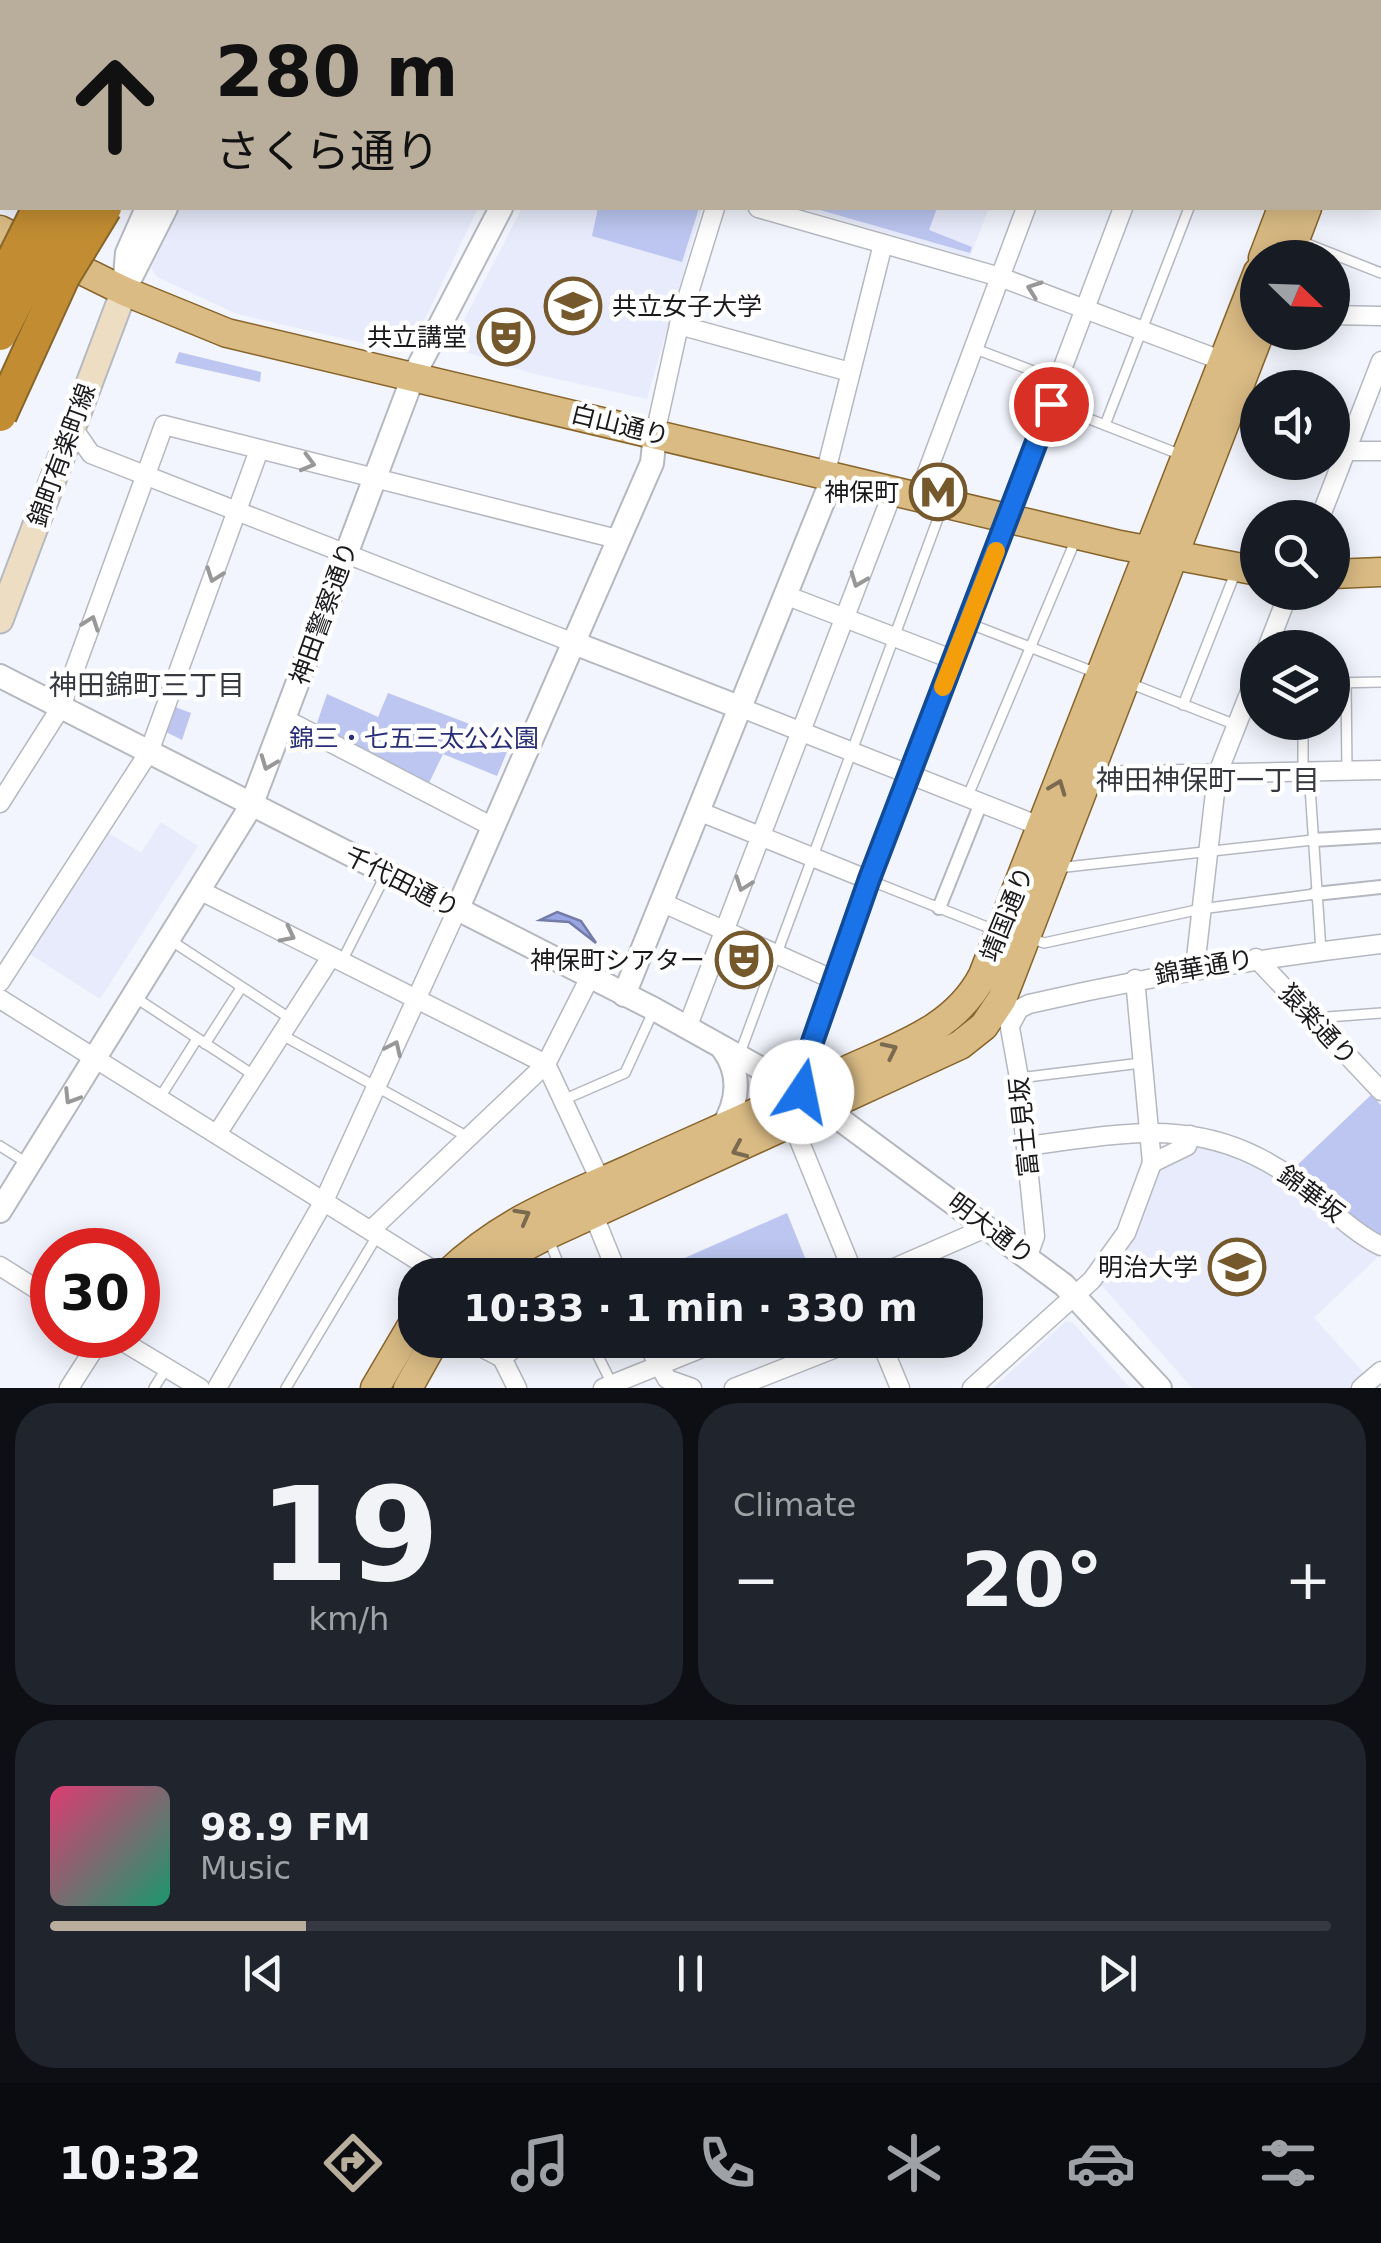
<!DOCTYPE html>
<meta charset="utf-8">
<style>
:root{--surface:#171b24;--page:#20242c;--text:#f1f3f6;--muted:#9ea1a6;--line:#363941;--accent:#b9ad9b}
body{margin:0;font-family:"DejaVu Sans","Noto Sans JP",sans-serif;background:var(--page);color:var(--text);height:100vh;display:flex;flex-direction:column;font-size:38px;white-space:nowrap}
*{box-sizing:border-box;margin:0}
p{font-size:32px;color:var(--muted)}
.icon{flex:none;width:55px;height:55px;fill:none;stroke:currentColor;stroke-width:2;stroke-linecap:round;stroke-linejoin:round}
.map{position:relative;height:1388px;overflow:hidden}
.sheet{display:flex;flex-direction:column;gap:15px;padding:15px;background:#0d0f14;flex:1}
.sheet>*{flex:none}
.top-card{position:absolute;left:0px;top:0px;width:1382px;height:210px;box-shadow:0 5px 25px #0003;background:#b9ad9b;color:#111;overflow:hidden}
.needle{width:65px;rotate:113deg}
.tools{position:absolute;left:1240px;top:240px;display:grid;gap:20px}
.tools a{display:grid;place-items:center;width:110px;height:110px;border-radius:50%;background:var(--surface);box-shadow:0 5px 25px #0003;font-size:50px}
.speed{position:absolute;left:30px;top:1228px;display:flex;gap:20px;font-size:50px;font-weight:700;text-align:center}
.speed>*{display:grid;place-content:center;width:130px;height:130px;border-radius:50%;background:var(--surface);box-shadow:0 5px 25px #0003;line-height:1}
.speed .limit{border:15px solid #d22;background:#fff;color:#111}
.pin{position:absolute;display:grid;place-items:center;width:85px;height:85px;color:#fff;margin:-42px;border:5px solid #fff;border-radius:50%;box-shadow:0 2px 10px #0007}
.me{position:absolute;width:110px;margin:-55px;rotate:11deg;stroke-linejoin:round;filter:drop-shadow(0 0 8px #0008)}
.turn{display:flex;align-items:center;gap:35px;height:210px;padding:0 50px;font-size:45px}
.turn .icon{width:130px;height:130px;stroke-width:2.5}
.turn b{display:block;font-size:70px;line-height:85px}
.big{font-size:75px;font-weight:600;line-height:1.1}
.sheet .card{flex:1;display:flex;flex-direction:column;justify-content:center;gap:15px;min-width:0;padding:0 35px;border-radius:40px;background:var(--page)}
.sheet .dial{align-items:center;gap:0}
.dial b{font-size:130px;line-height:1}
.song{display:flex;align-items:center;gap:30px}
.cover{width:120px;height:120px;border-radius:15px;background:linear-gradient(135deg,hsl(340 70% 55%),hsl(160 70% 35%))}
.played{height:10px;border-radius:5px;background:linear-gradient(90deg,var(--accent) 20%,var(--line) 20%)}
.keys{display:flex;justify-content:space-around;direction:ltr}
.heat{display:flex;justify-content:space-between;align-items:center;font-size:55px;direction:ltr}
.sheet .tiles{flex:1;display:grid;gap:15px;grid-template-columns:1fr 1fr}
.card:last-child{grid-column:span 2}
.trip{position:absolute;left:398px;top:1258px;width:585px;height:100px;border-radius:40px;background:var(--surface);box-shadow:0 5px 25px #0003;font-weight:600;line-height:100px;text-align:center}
.dock{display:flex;height:160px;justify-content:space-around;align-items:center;background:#090b0e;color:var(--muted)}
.dock .icon{width:70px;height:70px}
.dock .on{color:var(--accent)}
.dock b{font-size:45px;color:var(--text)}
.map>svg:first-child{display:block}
.built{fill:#e7ebfb}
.green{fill:#bcc6f0}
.water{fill:#99a6e4;stroke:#737ca8;stroke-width:2.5}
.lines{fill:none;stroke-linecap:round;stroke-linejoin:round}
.service-casing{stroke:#b6b8c0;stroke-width:12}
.pedestrian-casing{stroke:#b6b8c0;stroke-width:16}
.minor-casing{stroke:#b6b8c0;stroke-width:21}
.tertiary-casing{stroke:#b6b8c0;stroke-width:26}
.secondary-casing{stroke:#b6b8c0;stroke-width:29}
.primary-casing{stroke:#87652b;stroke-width:31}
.motorway-casing{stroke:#87652b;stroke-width:36}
.service{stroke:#fff;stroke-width:9}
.pedestrian{stroke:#fff;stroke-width:12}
.minor{stroke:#fff;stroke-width:18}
.tertiary{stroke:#fff;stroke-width:22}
.secondary{stroke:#edddc2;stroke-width:25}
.primary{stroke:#dabb84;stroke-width:28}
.motorway{stroke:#c28d32;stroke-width:32}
.motorway-bridge-casing{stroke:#87652b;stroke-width:36;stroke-linecap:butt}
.motorway-bridge{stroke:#c28d32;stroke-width:32}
.oneway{stroke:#989899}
.oneway2{stroke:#7a6a50}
.route-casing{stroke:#114b97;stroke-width:25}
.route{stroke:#1a73e8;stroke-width:18}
.slow{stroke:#f59e0b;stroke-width:18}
.labels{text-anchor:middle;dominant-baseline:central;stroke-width:9;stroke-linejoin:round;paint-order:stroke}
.poi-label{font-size:25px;fill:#1a1a1d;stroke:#fff;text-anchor:end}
.street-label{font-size:25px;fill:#1a1a1d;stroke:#fff}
.park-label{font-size:25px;fill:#292f76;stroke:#fff}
.neighbourhood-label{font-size:28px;fill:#373940;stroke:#fff}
</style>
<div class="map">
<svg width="1381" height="1388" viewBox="0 0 1381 1388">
<rect width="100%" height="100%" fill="#f3f5fe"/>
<g class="built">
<path d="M179,208H478L413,344L397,351L237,314L157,277L151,268Z"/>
<path d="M522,208H702L647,399L530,373L450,347Z"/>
<path d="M799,208H989L970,257Z"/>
<path d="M161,822L198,846L100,999L28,953L107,832L141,853Z"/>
<path d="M1199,1144L1258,1160L1381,1254L1314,1318L1366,1375L1351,1388H1192L1097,1280L1160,1165Z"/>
<path d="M1066,1321L1073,1323L1130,1388H993Z"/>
</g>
<g class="green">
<path d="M598,208H699L682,262L592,236Z"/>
<path d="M813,208H937L929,230L972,247L970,253Z"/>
<path d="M179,352L261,372L260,382L175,363Z"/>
<path d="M388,693L512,740L497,776L443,754L429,783L316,726L327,694L378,717Z"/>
<path d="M175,707L191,713L182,740L166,732Z"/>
<path d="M1371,1095L1381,1105V1238L1290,1172Z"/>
<path d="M787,1213L812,1275H646Z"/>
</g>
<path class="water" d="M557,912L581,921L596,943L569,922L540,920Z"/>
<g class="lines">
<g class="service-casing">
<g id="service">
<path d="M1267,2L1268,0"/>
<path d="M1300,241L1381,273"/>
<path d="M973,348L1057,380"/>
<path d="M1051,404L1184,456"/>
<path d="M1105,425L1189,208"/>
<path d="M968,623L1099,674"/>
<path d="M1129,683L1236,725"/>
<path d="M1332,683L1381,682"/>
<path d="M1346,683L1347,770"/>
<path d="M1183,705L1236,571"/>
<path d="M1303,722V772"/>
<path d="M1309,772L1321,951"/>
<path d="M967,798L1076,539"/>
<path d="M1057,868L1313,840"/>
<path d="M869,880L997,931"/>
<path d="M1029,937L1044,943L1201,909L1315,894"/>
<path d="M170,940L291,1019"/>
<path d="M341,963L385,876"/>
<path d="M136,998L255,1076"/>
<path d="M1314,1018L1381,1013"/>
<path d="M282,1035L468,1137"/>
<path d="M205,1044L241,988"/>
<path d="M740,1053L943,505"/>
<path d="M1019,1078L1141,1063"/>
<path d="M159,1099L197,1039"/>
<path d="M563,1100L625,1073L653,1012"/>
<path d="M0,1146L27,1163"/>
<path d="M549,1240L563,1275"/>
<path d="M590,1340L612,1384"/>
<path d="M154,1388L166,1369"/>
<path d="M286,1388L377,1236"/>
</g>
</g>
<g class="pedestrian-casing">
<g id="pedestrian">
<path d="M1313,840L1381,836"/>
<path d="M1315,894L1381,887"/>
<path d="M939,908L981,803"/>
</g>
</g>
<g class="minor-casing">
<g id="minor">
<path d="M772,2L773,0"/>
<path d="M1101,2L1102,0"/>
<path d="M1199,2L1200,0"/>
<path d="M0,146L2,143"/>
<path d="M758,208L1000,277L1223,361"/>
<path d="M1332,315L1381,316"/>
<path d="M679,325L850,372"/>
<path d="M73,428L91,454L574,643"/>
<path d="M655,434L679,325L715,208"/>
<path d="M1346,451H1381"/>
<path d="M825,475L883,244"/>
<path d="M919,494L1026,208"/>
<path d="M1320,518L1381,361"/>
<path d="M785,595L954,660"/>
<path d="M1267,648L1289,592"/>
<path d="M739,707L1042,827"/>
<path d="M285,719L493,827"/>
<path d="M1089,776L1381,770"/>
<path d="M0,803L61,707L164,425L617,539"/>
<path d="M698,811L869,880"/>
<path d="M201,891L546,1064L601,1182"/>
<path d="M661,902L834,980"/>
<path d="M1256,958L1381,1091"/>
<path d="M1195,967L1217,775L1258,671"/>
<path d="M0,982L149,752L259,450"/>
<path d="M0,999L441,1275"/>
<path d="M1007,1011L1019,1078L1035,1236L1028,1256"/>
<path d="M1012,1022L1019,1009L1029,1004C1146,977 1261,958 1381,944"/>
<path d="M687,1028L894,489"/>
<path d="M803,1092L811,1047L869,880L1123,208"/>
<path d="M793,1125L854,1275"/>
<path d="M217,1134L331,957"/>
<path d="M1027,1146C1128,1133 1206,1114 1295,1180C1323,1201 1350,1231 1381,1246"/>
<path d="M1152,1163L1187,1146L1190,1135"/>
<path d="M594,1216L618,1275"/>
<path d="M372,1229L546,1064L590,977"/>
<path d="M0,1266L52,1299"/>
<path d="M878,1275L988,1227"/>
<path d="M112,1335L200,1388"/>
<path d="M467,1340L502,1358"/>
<path d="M645,1340L667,1379L692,1388"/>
<path d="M880,1340L900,1388"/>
<path d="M69,1388L103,1335"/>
<path d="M217,1388L324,1201L457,910"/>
<path d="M517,1388L502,1358L524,1340"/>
<path d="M603,1388L722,1340"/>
<path d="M734,1388L856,1340"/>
<path d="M972,1388L1092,1280L1126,1233L1152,1163L1135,979"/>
<path d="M1361,1388L1381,1371"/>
</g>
</g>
<g class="tertiary-casing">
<g id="tertiary">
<path d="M1026,0L1035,2"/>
<path d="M1380,48H1381"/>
<path d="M124,287L127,253L147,208"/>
<path d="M124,291L166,208"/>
<path d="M574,643L739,707"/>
<path d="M0,676L654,1009L803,1092L1064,1285L1160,1388"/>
<path d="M457,910L652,463L655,434"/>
<path d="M624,995L833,477"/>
<path d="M722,1128C738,1102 742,1075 723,1049"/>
<path d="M0,1211L251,806L413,377L501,208"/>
</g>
</g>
<g class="secondary-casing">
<path id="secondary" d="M0,620L124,291"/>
</g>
<g class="primary-casing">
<g id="primary">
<path d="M1362,2L1363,0"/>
<path d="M1380,20L1381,18"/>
<path d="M0,230L124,291L227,333L1120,545L1258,571"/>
<path d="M1263,258L1282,208"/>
<path d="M1288,258L1307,208"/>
<path d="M1332,574L1381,572"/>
<path d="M446,1275C503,1221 558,1201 628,1170C700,1137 773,1106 843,1072C896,1047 955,1030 983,975L1258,272"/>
<path d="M485,1275L509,1255L547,1235L960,1045L984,1026L1002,999L1260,332"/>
<path d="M375,1388L415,1320"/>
<path d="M408,1388L435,1340"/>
</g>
</g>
<g class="motorway-casing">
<g id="motorway">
<path d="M180,2L182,0"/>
<path d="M383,2L392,0"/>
<path d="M436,2L445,0"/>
<path d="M498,2L507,0"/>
<path d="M606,2L610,0"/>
<path d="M0,178L2,176"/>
</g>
</g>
<use href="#service" class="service"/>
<use href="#pedestrian" class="pedestrian"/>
<use href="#minor" class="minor"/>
<use href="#tertiary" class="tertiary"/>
<use href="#secondary" class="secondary"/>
<use href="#primary" class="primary"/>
<use href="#motorway" class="motorway"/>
<g class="motorway-bridge-casing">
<g id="motorway-bridge">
<path d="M45,272L73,208"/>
<path d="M0,286L39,208"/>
<path d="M0,334L46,244"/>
<path d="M0,415L63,277L105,208"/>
</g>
</g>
<use href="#motorway-bridge" class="motorway-bridge"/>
</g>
<defs><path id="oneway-chevron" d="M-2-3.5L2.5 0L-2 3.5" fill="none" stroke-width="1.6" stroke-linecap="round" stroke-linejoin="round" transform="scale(2.5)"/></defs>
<g class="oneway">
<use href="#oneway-chevron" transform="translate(1034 289) rotate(-160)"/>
<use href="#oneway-chevron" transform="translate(308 463) rotate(15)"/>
<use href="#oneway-chevron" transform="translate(214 575) rotate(110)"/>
<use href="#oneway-chevron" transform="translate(858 580) rotate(111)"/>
<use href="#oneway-chevron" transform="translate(91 623) rotate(-70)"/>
<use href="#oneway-chevron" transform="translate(268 763) rotate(111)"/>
<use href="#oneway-chevron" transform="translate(743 884) rotate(110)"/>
<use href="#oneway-chevron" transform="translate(288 935) rotate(27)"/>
<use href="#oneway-chevron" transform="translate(394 1048) rotate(-65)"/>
<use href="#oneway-chevron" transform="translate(71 1097) rotate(122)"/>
</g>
<g class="oneway2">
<use href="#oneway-chevron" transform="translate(1058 787) rotate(-69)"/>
<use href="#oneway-chevron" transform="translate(890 1050) rotate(-26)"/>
<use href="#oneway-chevron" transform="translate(739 1150) rotate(156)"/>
<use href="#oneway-chevron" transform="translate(523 1216) rotate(-29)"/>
</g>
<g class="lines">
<g class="route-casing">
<path id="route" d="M802,1092L811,1046L869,880L1051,404"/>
</g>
<use href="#route" class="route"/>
<path class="slow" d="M943,687L996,551"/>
</g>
<defs>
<g id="university-ring" transform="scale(2.875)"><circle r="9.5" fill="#fff" stroke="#75582b" stroke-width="1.5"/><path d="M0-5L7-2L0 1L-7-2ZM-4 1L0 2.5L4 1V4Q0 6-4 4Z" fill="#75582b"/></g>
<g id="theatre-ring" transform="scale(2.875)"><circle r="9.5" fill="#fff" stroke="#75582b" stroke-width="1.5"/><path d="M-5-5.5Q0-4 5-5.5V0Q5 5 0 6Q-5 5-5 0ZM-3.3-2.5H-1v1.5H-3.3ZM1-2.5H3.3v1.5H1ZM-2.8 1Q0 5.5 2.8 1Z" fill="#75582b"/></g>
<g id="metro-ring" transform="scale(2.875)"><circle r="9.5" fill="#fff" stroke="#75582b" stroke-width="1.5"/><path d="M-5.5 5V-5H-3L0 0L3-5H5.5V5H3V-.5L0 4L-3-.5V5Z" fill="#75582b"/></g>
</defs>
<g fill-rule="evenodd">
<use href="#university-ring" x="573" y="306"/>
<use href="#theatre-ring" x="506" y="337"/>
<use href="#metro-ring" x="938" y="492"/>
<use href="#theatre-ring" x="744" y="960"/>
<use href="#university-ring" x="1237" y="1267"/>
</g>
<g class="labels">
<g class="poi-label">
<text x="612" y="306" text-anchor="start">共立女子大学</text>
<text x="467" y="337">共立講堂</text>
<text x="899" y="492">神保町</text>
<text x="705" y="960">神保町シアター</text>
<text x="1198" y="1267">明治大学</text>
</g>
<g class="street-label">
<text transform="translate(620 425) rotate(14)">白山通り</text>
<text transform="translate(62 455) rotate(-70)">錦町有楽町線</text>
<text transform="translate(324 613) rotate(-70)">神田警察通り</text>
<text transform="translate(402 882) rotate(27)">千代田通り</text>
<text transform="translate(1007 914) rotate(-68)">靖国通り</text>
<text transform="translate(1204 967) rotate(-10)">錦華通り</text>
<text transform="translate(1318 1025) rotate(47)">猿楽通り</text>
<text transform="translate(1024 1127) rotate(-96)">富士見坂</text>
<text transform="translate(1311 1194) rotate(37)">錦華坂</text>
<text transform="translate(991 1229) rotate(37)">明大通り</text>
</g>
<g class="park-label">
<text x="414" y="738">錦三・七五三太公公園</text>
</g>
<g class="neighbourhood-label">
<text x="147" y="685">神田錦町三丁目</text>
<text x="1208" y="780">神田神保町一丁目</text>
</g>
</g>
</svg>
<div class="tools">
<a><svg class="needle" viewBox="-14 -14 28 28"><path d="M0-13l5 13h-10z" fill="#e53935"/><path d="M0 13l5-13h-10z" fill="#9ea1a6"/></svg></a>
<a><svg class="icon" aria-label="sound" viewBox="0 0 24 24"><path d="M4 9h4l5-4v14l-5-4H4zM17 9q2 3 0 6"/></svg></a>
<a><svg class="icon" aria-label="search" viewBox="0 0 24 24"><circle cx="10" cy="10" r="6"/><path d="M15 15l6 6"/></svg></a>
<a><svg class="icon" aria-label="layers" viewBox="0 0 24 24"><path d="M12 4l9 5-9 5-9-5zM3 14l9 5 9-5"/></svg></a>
</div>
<div class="speed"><div class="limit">30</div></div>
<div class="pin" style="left:1051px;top:404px;background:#d93025"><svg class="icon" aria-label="arrive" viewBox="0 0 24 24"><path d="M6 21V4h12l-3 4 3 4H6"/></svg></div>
<svg class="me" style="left:802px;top:1092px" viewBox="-20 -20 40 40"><circle r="19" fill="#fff"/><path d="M0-13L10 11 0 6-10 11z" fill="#1a73e8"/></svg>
<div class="trip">10:33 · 1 min · 330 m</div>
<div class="top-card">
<div class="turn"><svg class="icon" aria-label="ahead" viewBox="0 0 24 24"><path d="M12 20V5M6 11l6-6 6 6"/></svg><div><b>280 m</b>さくら通り</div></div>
</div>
</div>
<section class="sheet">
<div class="tiles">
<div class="card dial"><b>19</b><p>km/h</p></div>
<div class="card"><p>Climate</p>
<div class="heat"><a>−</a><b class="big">20°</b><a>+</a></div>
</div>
<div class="card">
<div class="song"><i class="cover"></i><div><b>98.9 FM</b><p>Music</p></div></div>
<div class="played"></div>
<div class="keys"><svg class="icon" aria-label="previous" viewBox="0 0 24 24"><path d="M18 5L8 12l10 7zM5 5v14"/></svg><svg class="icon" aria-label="pause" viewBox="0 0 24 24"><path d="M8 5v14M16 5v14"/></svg><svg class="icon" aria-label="next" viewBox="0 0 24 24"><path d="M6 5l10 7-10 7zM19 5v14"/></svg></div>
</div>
</div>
</section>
<nav class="dock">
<b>10:32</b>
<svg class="icon on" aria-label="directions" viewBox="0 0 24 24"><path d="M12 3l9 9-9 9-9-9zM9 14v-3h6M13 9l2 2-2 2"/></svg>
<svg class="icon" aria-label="music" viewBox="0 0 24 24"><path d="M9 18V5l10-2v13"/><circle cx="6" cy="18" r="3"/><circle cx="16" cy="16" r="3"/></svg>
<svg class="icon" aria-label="phone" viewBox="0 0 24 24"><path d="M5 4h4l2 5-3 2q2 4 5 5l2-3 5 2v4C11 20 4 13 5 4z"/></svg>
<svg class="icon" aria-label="climate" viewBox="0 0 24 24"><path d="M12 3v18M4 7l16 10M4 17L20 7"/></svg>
<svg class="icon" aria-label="car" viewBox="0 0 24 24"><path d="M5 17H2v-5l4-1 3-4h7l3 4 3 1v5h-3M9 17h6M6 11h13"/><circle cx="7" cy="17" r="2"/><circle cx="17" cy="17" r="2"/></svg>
<svg class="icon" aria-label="filters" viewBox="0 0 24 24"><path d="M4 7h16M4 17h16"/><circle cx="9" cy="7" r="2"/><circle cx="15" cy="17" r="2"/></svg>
</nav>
